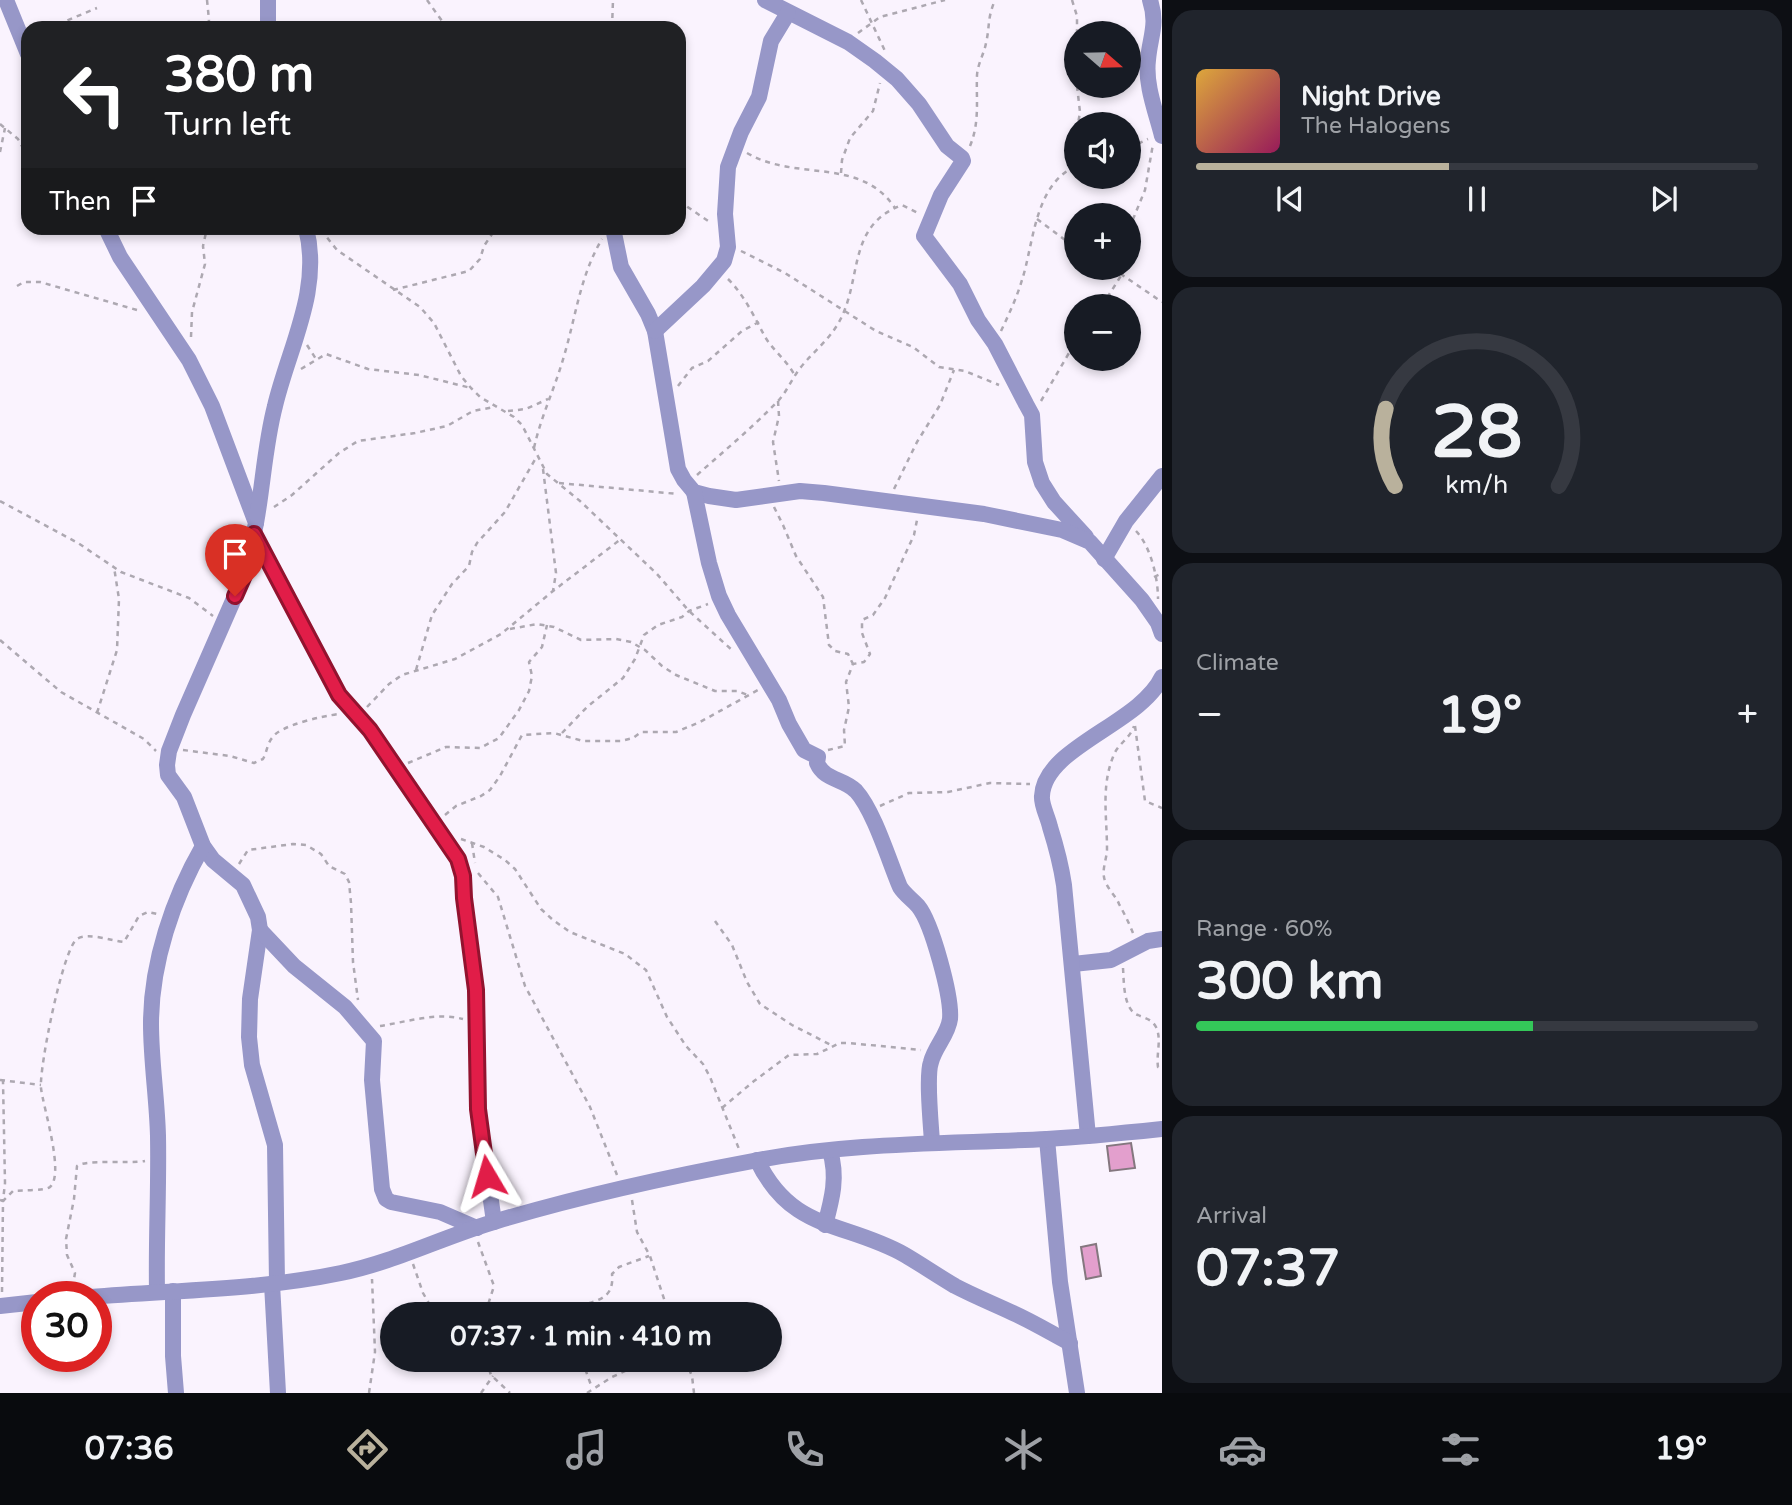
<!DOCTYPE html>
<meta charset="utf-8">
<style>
:root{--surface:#171b24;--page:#20242c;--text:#f1f3f6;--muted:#9ea1a6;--line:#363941;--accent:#b9b19c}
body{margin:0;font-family:"Varela Round",sans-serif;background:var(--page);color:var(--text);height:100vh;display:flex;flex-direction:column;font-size:26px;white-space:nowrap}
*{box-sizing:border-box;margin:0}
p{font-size:23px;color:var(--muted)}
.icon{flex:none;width:38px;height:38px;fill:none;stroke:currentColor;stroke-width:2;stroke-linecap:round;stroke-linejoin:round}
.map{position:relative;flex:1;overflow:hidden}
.side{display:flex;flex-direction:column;gap:10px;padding:10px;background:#0d0f14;width:630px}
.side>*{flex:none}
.banner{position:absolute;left:21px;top:21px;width:665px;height:214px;border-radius:21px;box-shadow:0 4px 10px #0003;background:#202124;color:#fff;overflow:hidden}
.needle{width:46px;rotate:110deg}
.fabs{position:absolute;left:1064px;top:21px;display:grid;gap:14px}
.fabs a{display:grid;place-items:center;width:77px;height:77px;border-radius:50%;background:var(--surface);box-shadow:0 4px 10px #0003;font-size:35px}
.speed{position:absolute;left:21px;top:1281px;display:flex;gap:14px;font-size:35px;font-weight:700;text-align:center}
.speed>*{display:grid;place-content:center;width:91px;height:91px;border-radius:50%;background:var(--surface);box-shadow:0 4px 10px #0003;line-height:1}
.speed .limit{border:10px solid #d22;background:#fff;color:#111}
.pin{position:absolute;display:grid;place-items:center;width:60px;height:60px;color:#fff;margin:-72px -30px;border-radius:50% 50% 50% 0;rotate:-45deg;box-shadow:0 0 7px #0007}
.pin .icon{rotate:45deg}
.me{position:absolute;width:77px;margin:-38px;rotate:353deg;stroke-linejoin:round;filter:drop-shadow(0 0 5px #0008)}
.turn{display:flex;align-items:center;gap:24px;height:147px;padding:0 28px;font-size:32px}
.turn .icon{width:91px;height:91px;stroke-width:2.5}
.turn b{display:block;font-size:49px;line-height:60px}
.then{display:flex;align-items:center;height:66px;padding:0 28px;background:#0003;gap:14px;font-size:26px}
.big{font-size:52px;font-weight:700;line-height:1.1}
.side .tile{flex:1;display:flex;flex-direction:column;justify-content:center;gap:10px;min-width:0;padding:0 24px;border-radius:21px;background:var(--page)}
.side .dial{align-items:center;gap:0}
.dial svg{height:182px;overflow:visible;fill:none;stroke:var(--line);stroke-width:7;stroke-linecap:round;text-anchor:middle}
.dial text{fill:var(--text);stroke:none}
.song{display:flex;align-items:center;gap:21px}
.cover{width:84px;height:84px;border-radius:10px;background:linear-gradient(135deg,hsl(40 70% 55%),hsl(330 70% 35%))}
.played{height:7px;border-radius:4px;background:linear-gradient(90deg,var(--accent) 45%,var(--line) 45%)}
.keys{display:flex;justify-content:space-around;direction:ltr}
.heat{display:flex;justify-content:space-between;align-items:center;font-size:38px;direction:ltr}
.charge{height:10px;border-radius:5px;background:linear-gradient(90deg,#34c759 60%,var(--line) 0)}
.trip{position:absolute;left:380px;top:1302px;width:402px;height:70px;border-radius:35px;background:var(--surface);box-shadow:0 4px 10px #0003;font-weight:700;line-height:70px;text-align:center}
.tab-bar{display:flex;height:112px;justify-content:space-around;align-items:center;background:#090b0e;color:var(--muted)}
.tab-bar .icon{width:49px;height:49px}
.tab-bar .selected{color:var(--accent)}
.tab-bar b{font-size:32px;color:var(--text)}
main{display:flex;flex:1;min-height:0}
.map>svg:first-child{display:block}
.building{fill:#e39fcd;stroke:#84777f;stroke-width:2}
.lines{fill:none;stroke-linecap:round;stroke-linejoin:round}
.path{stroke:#ada8b1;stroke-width:2.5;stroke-dasharray:5 5;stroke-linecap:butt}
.minor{stroke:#9797c8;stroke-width:16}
.route-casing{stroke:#92132f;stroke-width:18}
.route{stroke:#e11d48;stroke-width:12}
</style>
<main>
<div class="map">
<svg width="1162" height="1393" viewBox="0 0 1162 1393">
<rect width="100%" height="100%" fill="#faf3fe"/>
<g class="building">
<path d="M1131,1143L1135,1168L1110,1171L1107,1146Z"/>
<path d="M1096,1244L1101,1276L1086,1279L1081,1247Z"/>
</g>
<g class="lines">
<g class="path">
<path d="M207,0L209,20L207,28"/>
<path d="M427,0L447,28"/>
<path d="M861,0L885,51"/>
<path d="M1072,0L1077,16V33"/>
<path d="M49,28L97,8"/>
<path d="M439,28L446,25"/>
<path d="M612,28L613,0"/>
<path d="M858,33L880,17L945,0"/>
<path d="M1076,41L1073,55L1076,82"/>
<path d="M1077,86L1080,112L1078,124"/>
<path d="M0,124L18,139L28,157"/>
<path d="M970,146C980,122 976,99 977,75C978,63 984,54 986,43C990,26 987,19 995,0"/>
<path d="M1129,148L1148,139"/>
<path d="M0,152L5,128"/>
<path d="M747,153C796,182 860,156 895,208"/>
<path d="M1075,166L1076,134"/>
<path d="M841,173L842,160L850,138L873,111L880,83"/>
<path d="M679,201L711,223"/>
<path d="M1037,219L1076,248"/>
<path d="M1129,229L1145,190L1153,144"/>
<path d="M321,230L337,250L420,307L434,323L461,376L471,388L480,397L514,417L522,425L547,474L580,501L657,574L689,611L733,651"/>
<path d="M741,251L785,273L876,331L913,347L939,367L965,371L999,385"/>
<path d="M1112,268L1162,302"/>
<path d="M728,279C744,295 754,316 764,335C772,350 787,360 795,376"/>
<path d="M17,286L24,282H40L137,310"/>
<path d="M393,290L469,271L480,259L484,246L496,228"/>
<path d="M1102,306L1122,274"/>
<path d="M1001,331C1009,314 1017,297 1022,280C1034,243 1034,185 1076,166"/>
<path d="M191,337L192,312L205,264L203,246L207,228"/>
<path d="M307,345L316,359"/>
<path d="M301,369L326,354L368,369L419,375L471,388"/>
<path d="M678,386L692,368L708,361L742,331L759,322"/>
<path d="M778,401L779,416L773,442L779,481"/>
<path d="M1041,401L1076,341"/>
<path d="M508,411L526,409L548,399"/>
<path d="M534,448C541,416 555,388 564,356C576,316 580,276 602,239"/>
<path d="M543,469L556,573L553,591"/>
<path d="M697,475C724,451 752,428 777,402C787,392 792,378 801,367C814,351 829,340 839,322C863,279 846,226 902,205L918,213"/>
<path d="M559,483L678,494"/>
<path d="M894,489L917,442L940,405L954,370"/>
<path d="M0,501L78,543L121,572L189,598L213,616"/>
<path d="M274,507L292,495L339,453L358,441L415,433L447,426L473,411L494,407"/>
<path d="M774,507L783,525L796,556L823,597L829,645L835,651L848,654L853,664"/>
<path d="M1136,531C1151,547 1158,578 1158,599"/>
<path d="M1154,577L1162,573"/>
<path d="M510,629L537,624L554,627L581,640L616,639L631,642L645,650L662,666L676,675L715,691H737L748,695"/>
<path d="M0,640L61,692L144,739L156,751"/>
<path d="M416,670L432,615L452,584L469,566L472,552L477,543L505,512L537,456"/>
<path d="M367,707L389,684L402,675L455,659L501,634L553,591L621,539"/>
<path d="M97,713L117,650L119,599L114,567"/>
<path d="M1135,726L1145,801L1162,808"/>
<path d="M562,733L587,707L623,678L635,659L644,635L658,625L682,617L689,611L708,604"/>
<path d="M183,750L230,756L254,763L263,759C267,752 267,744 272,738C280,725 323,716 339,714"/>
<path d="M828,750L845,746L844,730L849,707L846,682L853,664L864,662L870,654L862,633V620L873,615L885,598L914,535L917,520"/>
<path d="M408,763L446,747L480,748L499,738L519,710L529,691L532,676L529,662L542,647L547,625"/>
<path d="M880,806L909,793L948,792L990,783L1030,784"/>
<path d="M445,815L456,806L481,796L490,790L500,776L522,735L554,733L583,741H621L633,738L641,732H676L700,722L758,690"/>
<path d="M461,839L484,847L505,860L515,869L541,909L553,920L570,932L625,954L646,970L667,1017L686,1046L703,1064L710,1077L739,1149"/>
<path d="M472,843L475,863"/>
<path d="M239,864L248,850L293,844L306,845L321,854L329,866L345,874L349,882L351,903L353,962L358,1000"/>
<path d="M478,873L498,897L525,986L590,1107L617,1175"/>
<path d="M715,921L732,945L747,982L760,1004L792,1025L833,1046"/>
<path d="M1133,933C1129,923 1124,913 1119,904C1116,896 1109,891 1105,881C1101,870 1107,859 1107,849C1107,817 1101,787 1113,757C1117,744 1130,739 1134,726"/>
<path d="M1123,968C1124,981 1123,1010 1138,1015C1144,1018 1152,1019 1156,1027C1162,1039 1156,1054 1158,1067L1162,1069"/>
<path d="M380,1026C407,1022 435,1012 463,1019"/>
<path d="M0,1080L41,1085"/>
<path d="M722,1108L754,1081L789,1055L817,1054L840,1043H849L921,1050"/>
<path d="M0,1200L3,1201L5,1183L3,1081"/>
<path d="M632,1200L637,1232L650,1256L669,1314"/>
<path d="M478,1242L494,1286L485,1314"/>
<path d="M413,1264L423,1293L435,1314"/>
<path d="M2,1292L3,1201L13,1191C21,1190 45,1191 50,1187C65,1174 43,1107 41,1088C39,1068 63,948 77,939C88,932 112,941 124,942L139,916L148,912L157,914"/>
<path d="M71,1297L75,1273L67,1255L66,1239L74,1199L77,1166C86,1159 129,1164 145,1161"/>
<path d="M570,1310C591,1300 615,1303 612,1274L619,1267L649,1256"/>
<path d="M531,1314C546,1306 554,1303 570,1310L572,1314"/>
<path d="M453,1360L454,1363"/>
<path d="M486,1360L491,1375L510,1393"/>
<path d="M582,1360L592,1388"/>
<path d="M685,1360L692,1376L694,1393"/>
<path d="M369,1393L375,1352L372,1279"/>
<path d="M481,1393L493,1376"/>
<path d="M587,1393L612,1377L649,1360"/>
</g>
<g class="minor">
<path d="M6,0L28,54"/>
<path d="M765,0L848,42L875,61L897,79L919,104L947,146L962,158L963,161L941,195L924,236L960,284L978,320L995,344L1026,404L1032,415L1035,462L1042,483L1054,502L1086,537"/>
<path d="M1150,0C1158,25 1150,36 1148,60C1145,85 1156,112 1162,136"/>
<path d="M268,28V0"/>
<path d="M106,228L120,257L189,360L212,406L256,523L246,571L183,715L169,751L167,765L168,775L184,797L203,846L213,860L243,885L258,917L260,930L250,999L249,1037L252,1065L275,1145L277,1282"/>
<path d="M613,228L621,267L648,314L655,331L678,469L684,480L694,492L709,496L736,500L800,491L824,493L984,514L1062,530L1090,542L1142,600L1158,623L1162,634"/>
<path d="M655,331L703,286L724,261L728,247L725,214L728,167L741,132L759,97L771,41L788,13"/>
<path d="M694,492L709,563L719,596L728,615L779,700L789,724L804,750L818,757L817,763C825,781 843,778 856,791C874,811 889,861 900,887C905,895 912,899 918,906C932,923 952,997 950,1019C948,1035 935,1046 931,1062C926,1076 931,1125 932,1142"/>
<path d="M256,523C263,485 265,444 275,406C289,347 322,290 306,228"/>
<path d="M254,534L339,695L370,730L458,859L463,876L464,898L476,990L478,1109L494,1222"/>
<path d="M1104,559L1126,521L1162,476"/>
<path d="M260,930L294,966L345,1007L374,1041L372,1080L382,1189L386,1199L391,1202L440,1212L477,1228"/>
<path d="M1073,964L1111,960L1148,941L1162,939"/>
<path d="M1088,1136L1064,885C1061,865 1056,846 1050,827C1048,817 1041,805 1042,796C1044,747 1140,724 1162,677"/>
<path d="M1047,1139L1060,1282L1077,1393"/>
<path d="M757,1160C792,1233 845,1221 905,1255C922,1265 938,1276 955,1286C974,1296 994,1304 1013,1313C1033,1322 1051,1333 1070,1343"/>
<path d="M825,1225C832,1199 838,1177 830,1151"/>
<path d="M272,1284L278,1393"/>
<path d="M157,1291C156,1239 159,1188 158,1136C157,1098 151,1061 151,1024C151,963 173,898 203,846"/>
<path d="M173,1291V1356L176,1393"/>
<path d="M91,1297C174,1290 260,1290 341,1273C395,1262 445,1236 497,1221C581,1196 667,1177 753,1161C850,1142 949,1144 1047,1139C1086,1137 1124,1133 1162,1129"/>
<path d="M0,1306L37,1302"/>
</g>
</g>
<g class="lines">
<g class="route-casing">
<path id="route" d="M235,596L246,571L254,534L339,695L370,730L458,859L463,876L464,898L476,990L478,1109L487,1176"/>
</g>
<use href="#route" class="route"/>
</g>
</svg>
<div class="fabs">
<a><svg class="needle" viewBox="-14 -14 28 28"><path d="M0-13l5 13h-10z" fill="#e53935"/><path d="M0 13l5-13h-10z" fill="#9ea1a6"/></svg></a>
<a><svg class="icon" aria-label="sound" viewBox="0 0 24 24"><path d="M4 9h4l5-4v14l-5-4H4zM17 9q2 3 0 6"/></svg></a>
<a>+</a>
<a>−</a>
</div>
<div class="speed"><div class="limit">30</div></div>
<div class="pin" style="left:235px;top:596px;background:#d93025"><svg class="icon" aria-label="arrive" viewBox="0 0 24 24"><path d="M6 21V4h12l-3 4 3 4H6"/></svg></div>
<svg class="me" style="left:487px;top:1176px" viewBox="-20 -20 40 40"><path d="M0-17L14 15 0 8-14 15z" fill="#e11d48" stroke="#fff" stroke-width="4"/></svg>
<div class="trip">07:37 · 1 min · 410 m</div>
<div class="banner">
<div class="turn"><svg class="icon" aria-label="left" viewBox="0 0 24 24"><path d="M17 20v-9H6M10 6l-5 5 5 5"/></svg><div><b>380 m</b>Turn left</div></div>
<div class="then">Then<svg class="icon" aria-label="arrive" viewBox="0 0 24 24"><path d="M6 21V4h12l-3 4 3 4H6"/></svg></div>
</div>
</div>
<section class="side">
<div class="tile">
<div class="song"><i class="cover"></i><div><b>Night Drive</b><p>The Halogens</p></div></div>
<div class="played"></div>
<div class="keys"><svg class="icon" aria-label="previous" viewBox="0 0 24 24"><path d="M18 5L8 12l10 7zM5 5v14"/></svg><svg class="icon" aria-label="pause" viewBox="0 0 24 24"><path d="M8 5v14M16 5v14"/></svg><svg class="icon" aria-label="next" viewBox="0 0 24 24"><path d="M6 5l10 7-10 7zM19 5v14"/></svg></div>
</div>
<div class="tile dial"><svg viewBox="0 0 100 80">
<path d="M14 69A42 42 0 1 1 86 69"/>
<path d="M14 69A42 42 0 0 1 10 35" stroke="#b9b19c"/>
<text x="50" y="56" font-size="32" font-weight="700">28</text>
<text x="50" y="72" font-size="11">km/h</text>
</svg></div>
<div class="tile"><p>Climate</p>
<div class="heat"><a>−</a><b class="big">19°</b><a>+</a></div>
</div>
<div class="tile"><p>Range · 60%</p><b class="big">300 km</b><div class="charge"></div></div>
<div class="tile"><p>Arrival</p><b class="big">07:37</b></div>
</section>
</main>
<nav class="tab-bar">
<b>07:36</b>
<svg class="icon selected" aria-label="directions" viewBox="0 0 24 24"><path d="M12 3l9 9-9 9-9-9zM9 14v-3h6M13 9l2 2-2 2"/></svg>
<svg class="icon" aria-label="music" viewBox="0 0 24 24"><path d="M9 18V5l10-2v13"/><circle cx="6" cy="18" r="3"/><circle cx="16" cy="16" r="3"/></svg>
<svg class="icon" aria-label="phone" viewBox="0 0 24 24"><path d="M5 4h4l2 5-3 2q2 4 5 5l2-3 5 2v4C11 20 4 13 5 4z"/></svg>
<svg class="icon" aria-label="climate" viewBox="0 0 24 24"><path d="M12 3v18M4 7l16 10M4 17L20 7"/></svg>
<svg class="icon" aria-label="car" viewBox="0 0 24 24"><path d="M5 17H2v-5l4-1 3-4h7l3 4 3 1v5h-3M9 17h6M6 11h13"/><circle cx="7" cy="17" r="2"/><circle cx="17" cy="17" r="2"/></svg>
<svg class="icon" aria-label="filters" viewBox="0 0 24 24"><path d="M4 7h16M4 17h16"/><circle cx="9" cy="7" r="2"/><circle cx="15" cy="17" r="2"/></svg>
<b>19°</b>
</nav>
